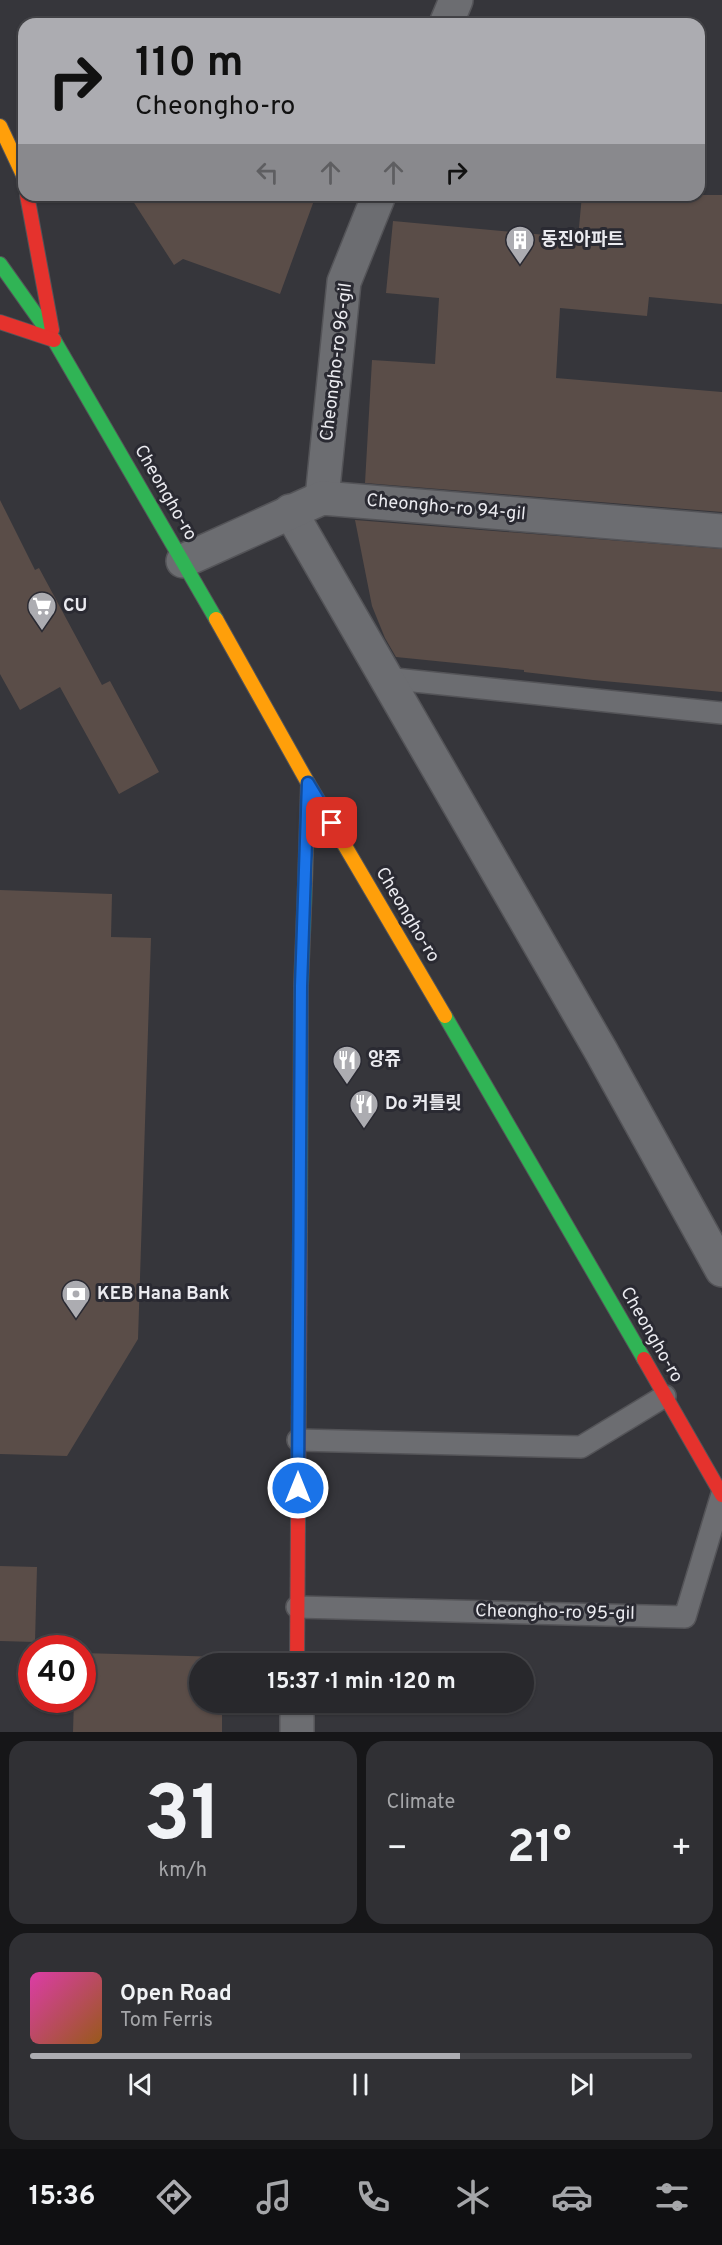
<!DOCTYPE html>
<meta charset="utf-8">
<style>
:root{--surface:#28282c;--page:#303034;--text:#f1f3f6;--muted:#a5a6a9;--line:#444448;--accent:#acacb1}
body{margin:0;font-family:Overpass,"Noto Sans KR",sans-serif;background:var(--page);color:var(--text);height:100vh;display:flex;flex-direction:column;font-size:22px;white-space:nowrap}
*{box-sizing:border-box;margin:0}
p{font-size:20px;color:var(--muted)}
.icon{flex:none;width:33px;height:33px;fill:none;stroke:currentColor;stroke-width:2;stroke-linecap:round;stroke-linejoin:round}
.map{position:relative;height:1732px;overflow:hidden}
.drawer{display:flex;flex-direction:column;gap:9px;padding:9px;background:#161618;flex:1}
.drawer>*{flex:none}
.top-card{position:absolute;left:18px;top:18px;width:687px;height:183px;border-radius:18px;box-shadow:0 2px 4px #0004,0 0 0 2px var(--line);background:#acacb1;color:#111;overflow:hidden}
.speed{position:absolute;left:18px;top:1635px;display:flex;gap:12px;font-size:30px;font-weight:700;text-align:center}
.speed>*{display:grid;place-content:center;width:78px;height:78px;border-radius:50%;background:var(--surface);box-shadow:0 2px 4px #0004,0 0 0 2px var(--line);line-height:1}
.speed .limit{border:9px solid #d22;background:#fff;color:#111}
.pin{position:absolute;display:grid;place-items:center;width:51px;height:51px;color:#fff;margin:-26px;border-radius:12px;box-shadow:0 3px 9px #0006}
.me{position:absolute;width:66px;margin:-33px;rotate:0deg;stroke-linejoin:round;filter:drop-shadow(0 0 4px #0008)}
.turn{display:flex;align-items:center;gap:21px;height:126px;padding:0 18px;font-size:27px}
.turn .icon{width:78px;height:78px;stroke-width:2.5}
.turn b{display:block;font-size:42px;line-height:51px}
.lanes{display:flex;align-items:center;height:57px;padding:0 18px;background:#0003;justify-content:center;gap:30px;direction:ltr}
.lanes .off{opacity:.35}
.big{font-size:45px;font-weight:700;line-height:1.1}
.drawer .widget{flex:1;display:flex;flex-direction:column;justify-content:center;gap:9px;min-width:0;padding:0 21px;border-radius:18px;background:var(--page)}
.drawer .dial{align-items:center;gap:0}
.dial b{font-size:78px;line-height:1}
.song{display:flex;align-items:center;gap:18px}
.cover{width:72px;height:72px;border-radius:9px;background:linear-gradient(135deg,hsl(320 70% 55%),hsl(30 70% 35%))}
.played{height:6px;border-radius:3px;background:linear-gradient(90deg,var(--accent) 65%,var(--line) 65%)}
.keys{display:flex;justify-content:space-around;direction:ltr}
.heat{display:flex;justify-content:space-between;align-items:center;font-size:33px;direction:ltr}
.drawer .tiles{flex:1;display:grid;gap:9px;grid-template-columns:1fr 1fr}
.widget:last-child{grid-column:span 2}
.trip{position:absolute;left:189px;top:1653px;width:345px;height:60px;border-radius:30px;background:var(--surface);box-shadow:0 2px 4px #0004,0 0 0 2px var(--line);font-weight:700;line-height:60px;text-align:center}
.menu{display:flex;height:96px;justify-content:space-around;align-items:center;background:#101012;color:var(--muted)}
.menu .icon{width:42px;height:42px}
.menu .active{color:var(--accent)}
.menu b{font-size:27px;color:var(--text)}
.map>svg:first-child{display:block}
.building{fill:#5a4d48}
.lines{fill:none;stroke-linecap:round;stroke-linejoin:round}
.lane-casing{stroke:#545458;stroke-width:24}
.street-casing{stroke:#545458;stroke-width:36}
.fast-casing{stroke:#545458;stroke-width:16}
.slow-casing{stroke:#545458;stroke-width:16}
.jam-casing{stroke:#545458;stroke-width:16}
.lane{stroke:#6c6d71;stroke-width:21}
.street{stroke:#6c6d71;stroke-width:33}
.fast{stroke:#30b455;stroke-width:14}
.slow{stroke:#ff9f0a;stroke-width:14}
.jam{stroke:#e5322d;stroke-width:14}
.route-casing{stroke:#114b97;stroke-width:15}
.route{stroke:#1a73e8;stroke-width:10}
.labels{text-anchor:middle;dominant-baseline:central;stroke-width:6;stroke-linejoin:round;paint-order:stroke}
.poi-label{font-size:18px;font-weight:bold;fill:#ebebf0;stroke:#2a2a32;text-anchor:start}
.street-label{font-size:18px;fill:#ebebf0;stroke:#2a2a32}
</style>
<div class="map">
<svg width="722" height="1732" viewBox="0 0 722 1732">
<rect width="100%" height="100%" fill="#36363b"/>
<g class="building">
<path d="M129,195H316L280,294L183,259L174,265Z"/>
<path d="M582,195H722V304L649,297L647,316L560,308L556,378L722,392V512L365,483L372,360L435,364L439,298L386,293L393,221L578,238Z"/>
<path d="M0,500L35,570L39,568L102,685L110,681L159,772L119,794L60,687L20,710L0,674Z"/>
<path d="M355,520L722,549V692L593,680L524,672V670L396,657L385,638L372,606Z"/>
<path d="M0,890L112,894L111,937L151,938L138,1339L67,1456L0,1454Z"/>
<path d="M0,1566L37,1567L35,1642L0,1641Z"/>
<path d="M82,1653L224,1657V1664H200V1702H222V1732H73L74,1700H82Z"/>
</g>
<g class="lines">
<g class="lane-casing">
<g id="lane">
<path d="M385,678L722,713"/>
<path d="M298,1440L581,1447L665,1396"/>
<path d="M297,1607L685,1617L722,1494"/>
</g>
</g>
<g class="street-casing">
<g id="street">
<path d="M446,24L456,0"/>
<path d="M322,498L344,282L379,195"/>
<path d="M290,511L601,1051L722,1270"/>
<path d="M183,561L322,498L722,531"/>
<path d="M297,1732V1702"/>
</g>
</g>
<g class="fast-casing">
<g id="fast">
<path d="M0,264L54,340L216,619"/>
<path d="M445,1016L644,1359"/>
<path d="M300,1230L301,986L305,884"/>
</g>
</g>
<g class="slow-casing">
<g id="slow">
<path d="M0,126L24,177"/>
<path d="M216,619L308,783L445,1016"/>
<path d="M305,884L308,783"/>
</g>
</g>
<g class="jam-casing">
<g id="jam">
<path d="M27,195L52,330"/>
<path d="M0,322L54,340"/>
<path d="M644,1359L722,1495"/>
<path d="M297,1664L300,1230"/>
</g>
</g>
<use href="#lane" class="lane"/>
<use href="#street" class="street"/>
<use href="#fast" class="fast"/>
<use href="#slow" class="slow"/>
<use href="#jam" class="jam"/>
</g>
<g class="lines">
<g class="route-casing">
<path id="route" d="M298,1488L301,986L308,783L332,823"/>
</g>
<use href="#route" class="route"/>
</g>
<defs>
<g id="building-pin" transform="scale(1.5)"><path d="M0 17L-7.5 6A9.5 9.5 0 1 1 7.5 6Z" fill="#acacb1" stroke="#2a2a32"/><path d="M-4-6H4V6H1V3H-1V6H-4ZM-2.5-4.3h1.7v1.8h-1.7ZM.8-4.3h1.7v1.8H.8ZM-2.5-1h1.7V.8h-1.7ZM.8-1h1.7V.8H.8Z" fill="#fff"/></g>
<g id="supermarket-pin" transform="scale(1.5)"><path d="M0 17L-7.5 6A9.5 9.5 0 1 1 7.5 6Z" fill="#acacb1" stroke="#2a2a32"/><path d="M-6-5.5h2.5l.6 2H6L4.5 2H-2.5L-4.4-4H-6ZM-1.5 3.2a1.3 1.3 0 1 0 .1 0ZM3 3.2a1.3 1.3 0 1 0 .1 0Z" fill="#fff"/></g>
<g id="restaurant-pin" transform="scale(1.5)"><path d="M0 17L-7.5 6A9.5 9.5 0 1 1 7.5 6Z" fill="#acacb1" stroke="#2a2a32"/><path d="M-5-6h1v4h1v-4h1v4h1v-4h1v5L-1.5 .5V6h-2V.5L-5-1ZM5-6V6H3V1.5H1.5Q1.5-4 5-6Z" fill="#fff"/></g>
<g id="bank-pin" transform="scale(1.5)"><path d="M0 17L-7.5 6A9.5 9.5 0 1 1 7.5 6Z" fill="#acacb1" stroke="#2a2a32"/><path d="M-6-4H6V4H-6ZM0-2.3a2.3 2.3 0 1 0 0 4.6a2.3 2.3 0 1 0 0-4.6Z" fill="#fff"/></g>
</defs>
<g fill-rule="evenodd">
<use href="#building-pin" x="520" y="240"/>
<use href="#supermarket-pin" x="42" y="606"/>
<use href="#restaurant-pin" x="347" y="1060"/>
<use href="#restaurant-pin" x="364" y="1104"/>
<use href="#bank-pin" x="76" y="1294"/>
</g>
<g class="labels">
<g class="poi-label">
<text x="541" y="240">동진아파트</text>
<text x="63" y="606">CU</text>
<text x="368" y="1060">앙쥬</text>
<text x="385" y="1104">Do 커틀릿</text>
<text x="97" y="1294">KEB Hana Bank</text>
</g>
<g class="street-label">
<text transform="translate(337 362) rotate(-83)">Cheongho-ro 96-gil</text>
<text transform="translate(165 493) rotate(60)">Cheongho-ro</text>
<text transform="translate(446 508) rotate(5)">Cheongho-ro 94-gil</text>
<text transform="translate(407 915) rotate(59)">Cheongho-ro</text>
<text transform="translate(651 1335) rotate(60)">Cheongho-ro</text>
<text transform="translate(555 1613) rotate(1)">Cheongho-ro 95-gil</text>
</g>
</g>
</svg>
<div class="speed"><div class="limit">40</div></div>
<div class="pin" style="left:332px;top:823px;background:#d93025"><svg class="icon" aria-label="arrive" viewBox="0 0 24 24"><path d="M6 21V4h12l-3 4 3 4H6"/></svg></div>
<svg class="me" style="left:298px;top:1488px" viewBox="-20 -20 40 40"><circle r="17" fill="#1a73e8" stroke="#fff" stroke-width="3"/><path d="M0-11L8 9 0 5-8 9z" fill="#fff"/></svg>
<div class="trip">15:37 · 1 min · 120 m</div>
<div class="top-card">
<div class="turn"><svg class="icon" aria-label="right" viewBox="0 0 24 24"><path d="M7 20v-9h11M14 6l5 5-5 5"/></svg><div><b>110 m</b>Cheongho-ro</div></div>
<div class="lanes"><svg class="icon off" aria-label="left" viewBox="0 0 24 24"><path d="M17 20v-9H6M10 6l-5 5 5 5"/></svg><svg class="icon off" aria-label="ahead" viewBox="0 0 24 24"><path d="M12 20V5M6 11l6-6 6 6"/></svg><svg class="icon off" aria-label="ahead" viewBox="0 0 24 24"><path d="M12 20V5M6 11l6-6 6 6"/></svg><svg class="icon" aria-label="right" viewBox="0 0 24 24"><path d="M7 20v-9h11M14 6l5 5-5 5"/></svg></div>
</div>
</div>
<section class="drawer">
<div class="tiles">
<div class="widget dial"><b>31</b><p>km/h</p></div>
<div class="widget"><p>Climate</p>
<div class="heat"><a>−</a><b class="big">21°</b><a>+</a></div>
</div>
<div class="widget">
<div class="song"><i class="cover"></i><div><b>Open Road</b><p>Tom Ferris</p></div></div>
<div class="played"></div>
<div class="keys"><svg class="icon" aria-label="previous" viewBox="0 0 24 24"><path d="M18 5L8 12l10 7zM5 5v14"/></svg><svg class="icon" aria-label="pause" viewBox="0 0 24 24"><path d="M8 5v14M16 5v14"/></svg><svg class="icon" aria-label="next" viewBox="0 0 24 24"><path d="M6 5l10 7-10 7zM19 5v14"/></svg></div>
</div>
</div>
</section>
<nav class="menu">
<b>15:36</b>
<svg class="icon active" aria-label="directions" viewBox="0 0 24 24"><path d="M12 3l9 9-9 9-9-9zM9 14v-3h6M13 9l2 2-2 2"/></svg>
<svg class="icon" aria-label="music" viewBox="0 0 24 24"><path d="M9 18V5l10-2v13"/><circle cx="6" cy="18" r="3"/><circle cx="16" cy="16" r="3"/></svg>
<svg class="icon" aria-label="phone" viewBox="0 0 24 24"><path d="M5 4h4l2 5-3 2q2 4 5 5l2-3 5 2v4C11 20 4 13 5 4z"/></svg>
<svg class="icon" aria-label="climate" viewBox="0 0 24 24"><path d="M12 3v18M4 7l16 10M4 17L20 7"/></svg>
<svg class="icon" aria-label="car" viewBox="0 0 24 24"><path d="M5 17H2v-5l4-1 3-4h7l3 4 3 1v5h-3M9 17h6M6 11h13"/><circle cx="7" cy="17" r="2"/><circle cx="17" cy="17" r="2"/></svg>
<svg class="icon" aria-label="filters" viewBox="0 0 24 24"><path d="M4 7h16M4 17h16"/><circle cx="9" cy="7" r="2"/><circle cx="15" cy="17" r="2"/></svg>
</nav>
